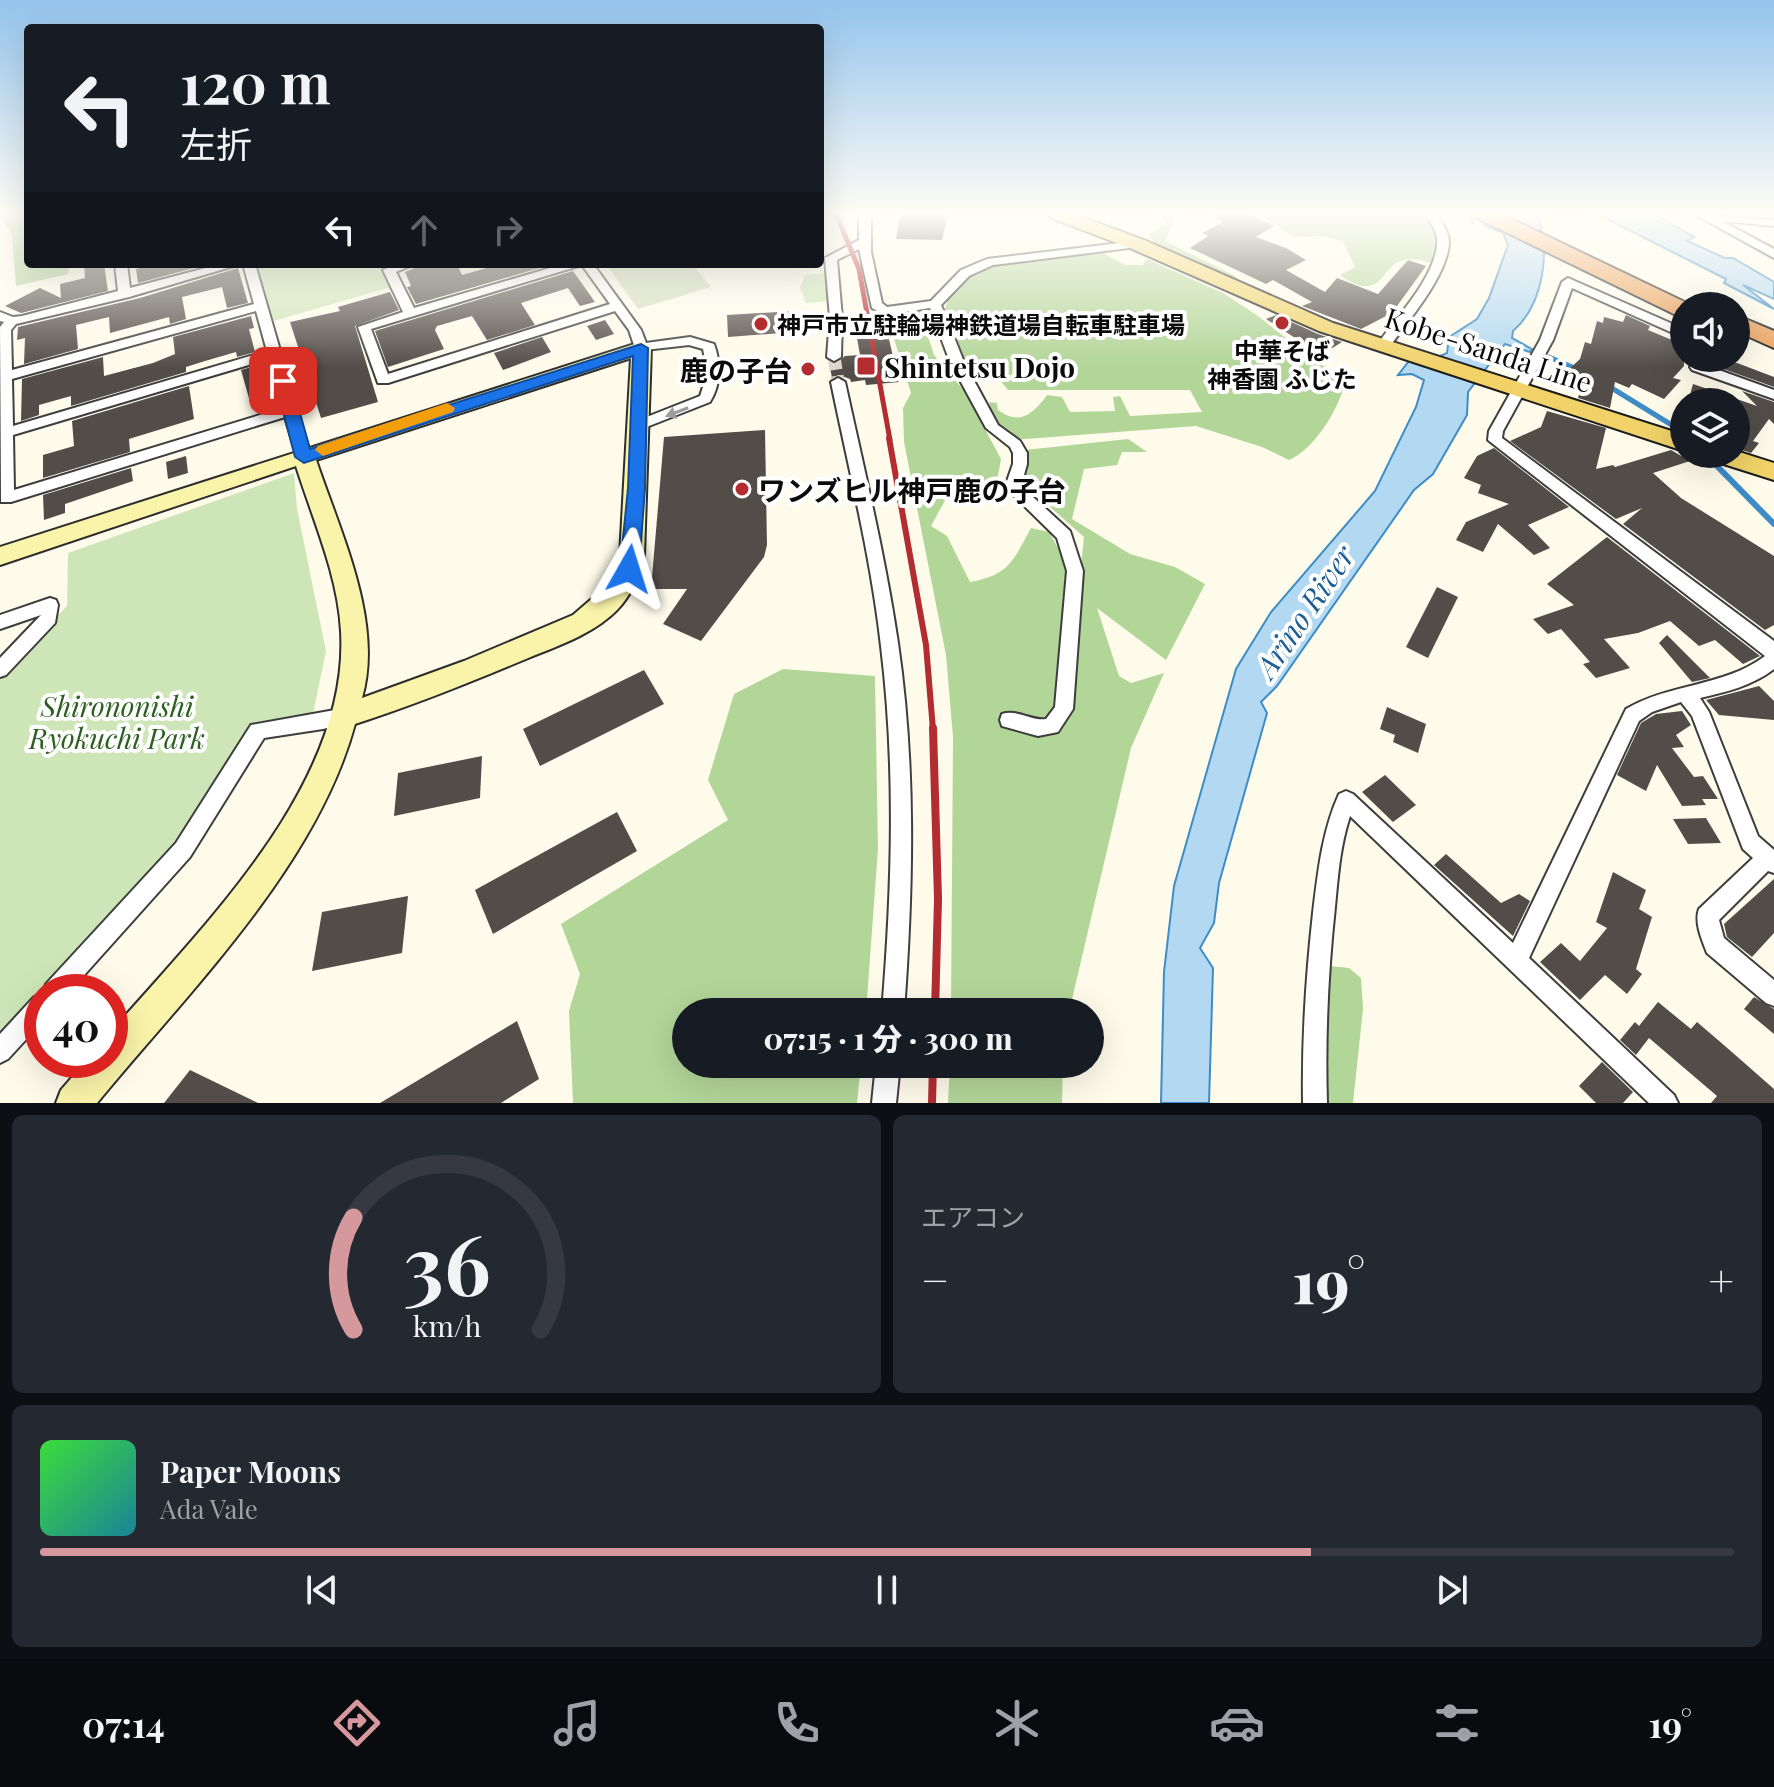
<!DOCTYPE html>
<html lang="ja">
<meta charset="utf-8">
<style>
:root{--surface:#171b24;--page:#242831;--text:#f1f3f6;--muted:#9ea1a6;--line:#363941;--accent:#d5999d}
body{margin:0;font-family:"Playfair Display","Noto Sans JP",serif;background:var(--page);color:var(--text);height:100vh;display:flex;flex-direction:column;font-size:30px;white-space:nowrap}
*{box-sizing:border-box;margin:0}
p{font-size:26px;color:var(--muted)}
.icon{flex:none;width:44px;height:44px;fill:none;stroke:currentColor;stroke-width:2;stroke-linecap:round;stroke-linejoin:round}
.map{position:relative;height:1103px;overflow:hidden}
.drawer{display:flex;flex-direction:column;gap:12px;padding:12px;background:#0d0f14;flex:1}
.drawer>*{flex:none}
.hud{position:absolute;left:24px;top:24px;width:800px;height:244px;border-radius:8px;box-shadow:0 8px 32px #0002;background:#171b24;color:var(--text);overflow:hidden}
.controls{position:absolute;left:1670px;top:292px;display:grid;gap:16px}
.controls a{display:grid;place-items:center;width:80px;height:80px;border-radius:50%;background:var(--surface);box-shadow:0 8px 32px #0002;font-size:40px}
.speed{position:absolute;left:24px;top:974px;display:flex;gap:16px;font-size:40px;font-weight:700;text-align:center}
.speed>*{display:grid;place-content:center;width:104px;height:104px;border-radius:50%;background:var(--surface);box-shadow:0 8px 32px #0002;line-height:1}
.speed .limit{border:12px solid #d22;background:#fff;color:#111}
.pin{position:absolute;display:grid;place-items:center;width:68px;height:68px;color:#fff;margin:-34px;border-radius:16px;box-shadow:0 4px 12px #0006}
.me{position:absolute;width:88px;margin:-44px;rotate:6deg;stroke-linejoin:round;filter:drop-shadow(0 0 6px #0008)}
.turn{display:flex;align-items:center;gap:28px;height:168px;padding:0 24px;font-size:36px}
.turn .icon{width:104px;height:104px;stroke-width:2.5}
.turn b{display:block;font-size:56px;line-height:68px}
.lanes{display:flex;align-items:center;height:76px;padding:0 24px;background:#0003;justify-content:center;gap:40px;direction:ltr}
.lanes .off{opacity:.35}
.big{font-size:60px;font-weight:800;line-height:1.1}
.drawer .tile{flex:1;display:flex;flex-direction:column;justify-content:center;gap:12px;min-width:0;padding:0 28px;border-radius:12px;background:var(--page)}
.drawer .dial{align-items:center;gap:0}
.dial svg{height:208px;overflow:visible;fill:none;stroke:var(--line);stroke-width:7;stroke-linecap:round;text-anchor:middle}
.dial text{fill:var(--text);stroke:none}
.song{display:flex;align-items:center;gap:24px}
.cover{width:96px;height:96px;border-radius:12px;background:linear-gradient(135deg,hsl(120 70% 55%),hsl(190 70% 35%))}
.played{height:8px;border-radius:4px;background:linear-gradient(90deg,var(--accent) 75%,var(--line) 75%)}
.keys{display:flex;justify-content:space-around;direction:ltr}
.heat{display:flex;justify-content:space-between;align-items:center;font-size:44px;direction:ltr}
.drawer .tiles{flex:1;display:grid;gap:12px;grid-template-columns:1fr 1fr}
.tile:last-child{grid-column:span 2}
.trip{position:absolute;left:672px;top:998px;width:432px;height:80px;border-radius:40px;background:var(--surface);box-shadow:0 8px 32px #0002;font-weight:800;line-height:80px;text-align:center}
.tab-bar{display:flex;height:128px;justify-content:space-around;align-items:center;background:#090b0e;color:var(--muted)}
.tab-bar .icon{width:56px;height:56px}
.tab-bar .active{color:var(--accent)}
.tab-bar b{font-size:36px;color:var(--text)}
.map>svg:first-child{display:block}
.green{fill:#cee6b7}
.forest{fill:#b2d598}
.cemetery{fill:#d3debe}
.water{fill:#b3d9f2;stroke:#3e8cc5;stroke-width:2}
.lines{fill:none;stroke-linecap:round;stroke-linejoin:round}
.stream-far1{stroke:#3e8cc5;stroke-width:5}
.stream{stroke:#3e8cc5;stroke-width:6}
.building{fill:#534d49}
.street-tunnel{stroke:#dad7c9;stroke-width:13;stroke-dasharray:13 6;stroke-linecap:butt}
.street-casing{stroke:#3e3e3e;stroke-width:4}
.secondary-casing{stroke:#2d2d2d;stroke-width:4}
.primary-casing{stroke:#1c1c1c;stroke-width:4}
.highway-casing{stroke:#1c1c1c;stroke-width:4}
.street{fill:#fff;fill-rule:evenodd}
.secondary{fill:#faf3aa;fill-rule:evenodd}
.primary{fill:#f0d269;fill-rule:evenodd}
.highway{fill:#eba05b;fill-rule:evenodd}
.rail-far2{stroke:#b22c30;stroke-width:5}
.rail-far1{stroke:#b22c30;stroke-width:6}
.rail{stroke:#b22c30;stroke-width:8}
.oneway{fill:#9d9d9d}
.route{fill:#1a73e8;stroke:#114b97;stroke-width:2}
.slow{fill:#f59e0b}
.poi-dot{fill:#b22c30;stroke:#fff;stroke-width:3}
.labels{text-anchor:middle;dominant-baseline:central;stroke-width:8;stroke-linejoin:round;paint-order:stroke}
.far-poi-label{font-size:24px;font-weight:bold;fill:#0b0b0b;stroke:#fff;text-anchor:start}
.street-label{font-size:28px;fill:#0b0b0b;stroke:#fff}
.poi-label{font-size:28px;font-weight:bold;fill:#0b0b0b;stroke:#fff;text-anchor:start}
.park-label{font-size:28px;font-style:italic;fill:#2c5f20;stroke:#fff}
.water-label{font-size:30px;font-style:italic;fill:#1d5e95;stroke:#fff}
</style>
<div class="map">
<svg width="1774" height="1103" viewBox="0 0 1774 1103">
<rect width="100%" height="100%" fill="#fefbeb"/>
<g class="green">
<path d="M256,264H381L391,287L274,321Z"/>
<path d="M826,273L829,301L806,303L800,288L805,275Z"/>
<path d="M294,473L297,509L326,651L313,714L249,726L176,849L46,992H42V996L0,1042V673L67,606L68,553Z"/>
</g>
<g class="forest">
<path d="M0,214H28V264H69L68,274L16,286L12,235Z"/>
<path d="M1159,214H1177L1165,241L1235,276L1241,283L1155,244L1149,234L1167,223Z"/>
<path d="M1259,214H1424C1437,230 1435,244 1431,263C1380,247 1392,289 1363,286C1356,286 1346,279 1340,275L1355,267L1343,241L1323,236L1294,237Z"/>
<path d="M1098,250L1125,265H1142L1147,259L1223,293L1258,316L1315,361L1346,379C1340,407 1316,448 1289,460L1262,447L1196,426L1013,440L994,423L989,402L997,403L998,410C1020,426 1033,414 1047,395L1062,397L1070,412L1115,411L1113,397L1120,396L1130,416L1202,412L1190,390H1008L996,375L982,371L977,362L958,357L945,310L948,299L960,288L968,275L993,265Z"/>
<path d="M920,312L934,355L965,392L1001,459L995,492L948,495L931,526L947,536L970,582C1009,575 1013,561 1031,528L1049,532L1064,558L1081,566L1084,537L1021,481L1025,450L1128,439L1147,452H1122L1117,465L1084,469L1072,519L1130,554L1175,567L1205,584L1166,660L1097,608L1119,676L1131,683L1164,673L1131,748L1069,1012H951L953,737L946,655L904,442L903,408L911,393L888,320Z"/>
<path d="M783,669L875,676L878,849L866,1012H686V1064H861L857,1103H573L569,1011L580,974L561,924L728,820L708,780L734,694Z"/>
<path d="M1330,966L1349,968L1361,978L1363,1009L1353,1103H1326L1323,1015Z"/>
<path d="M950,1064H1063L1062,1103H948Z"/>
</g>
<path class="cemetery" d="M606,264H692L711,287L638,309Z"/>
<g class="water">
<path d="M1470,214H1536C1552,250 1543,305 1513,331L1512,338L1532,349L1530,352L1505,344L1468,392L1467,415L1433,474L1414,490L1277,686L1261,702L1267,713L1219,883L1214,923L1200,948L1213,968L1209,1103H1161L1164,972L1174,886L1236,669L1271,612L1375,491L1416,407L1424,380L1412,374L1398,375L1409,361L1426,362L1447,353L1449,337L1477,319L1489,298L1508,245L1503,233L1485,226L1478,216L1474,217L1472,224Z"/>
<path d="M1597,214H1654L1694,237L1687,241L1725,258H1733L1774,282V299L1743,285L1774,309L1724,283L1726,279Z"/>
</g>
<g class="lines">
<g class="stream-far1">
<path d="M1549,357L1579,370"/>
<path d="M1610,387L1675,427"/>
</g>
<path class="stream" d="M1715,464L1774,524"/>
</g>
<g class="building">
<path d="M900,214H948L942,240L896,239Z"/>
<path d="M1208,214H1248L1274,226L1256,237L1286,248L1306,260L1286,270L1325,292L1337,278L1378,294L1408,260L1426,266L1392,313L1361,329L1302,306L1312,302L1273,280L1266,284L1190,248L1208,236L1202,233L1223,222Z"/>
<path d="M84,264H104L108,291L21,313L5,306L40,288L61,298L60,284L85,278Z"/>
<path d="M155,264H209L138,283L136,269Z"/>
<path d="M425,264H457L462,275L501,264H553L416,304L407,287L411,286L405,272Z"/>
<path d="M238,268L248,303L227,308L222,287L182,297L186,319L170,324L169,317L110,333L109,317L76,325L78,349L24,364L25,338L17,340L18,327L140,298Z"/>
<path d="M573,271L595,302L580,306L568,288L521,303L535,325L487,340L472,316L437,326L435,330L444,349L388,367L375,331Z"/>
<path d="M390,292L399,310L355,326L378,402L321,418L290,322L340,311L338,307Z"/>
<path d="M793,311L796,332L728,337L727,315Z"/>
<path d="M1276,315L1318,334L1342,342L1321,355L1266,319Z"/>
<path d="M1626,315L1650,326L1648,330L1684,345V366L1673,378L1681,380L1664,399L1632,384L1629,388L1615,382L1610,408L1578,398L1583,380L1566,372L1580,359L1585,342L1591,344L1597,321L1603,323L1604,317L1623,322Z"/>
<path d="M251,316L254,328L249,329L255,352L237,357L236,352L205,361L186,367V372L71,406V396L39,405V415L21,421L22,379L103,357L104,376L153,363L175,354L173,337Z"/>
<path d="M605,320L614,334L596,340L587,326Z"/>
<path d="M888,335L899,382L866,385L865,380L851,382L850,379L839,375L832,378L829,362L835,364L845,356L860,355L857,338Z"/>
<path d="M542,337L551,352L503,370L494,353Z"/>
<path d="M1714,358H1724L1774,377V387L1718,367L1712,361Z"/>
<path d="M259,365L268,404L252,409L241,370Z"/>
<path d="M1693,384L1757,406L1742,391L1774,402V424L1769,419L1753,441L1759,443L1751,453L1736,448V402H1688Z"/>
<path d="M189,386L194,419L129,439L130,452L43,478V455L74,446L72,421Z"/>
<path d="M1547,411L1606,428L1596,469L1613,465L1615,467L1671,450L1690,461L1653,473L1681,498L1774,556V625L1765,630L1623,524L1642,508L1616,519L1510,441L1541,427Z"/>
<path d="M765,430L767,545L764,557L701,641L663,624L687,589H651L664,437Z"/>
<path d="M1494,448L1569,507L1528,525L1550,548L1534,555L1498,524L1483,552L1456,540L1466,522L1509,504L1478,493L1481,485L1464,478L1477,456Z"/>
<path d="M186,456L188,473L168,479L166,462Z"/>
<path d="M131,468L133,481L65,504V513L44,520L43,495Z"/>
<path d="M1607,537L1760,656L1743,664L1715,640L1699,646L1670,621L1638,633L1604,639L1630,668L1596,678L1583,664L1590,662L1561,629L1548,634L1533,619L1574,605L1547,584Z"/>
<path d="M1437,587L1458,597L1428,658L1406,647Z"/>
<path d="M1667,635L1710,678L1692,682L1659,643Z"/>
<path d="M644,670L664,704L540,766L523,729Z"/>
<path d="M1759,686L1774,701V720L1719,715L1706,700Z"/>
<path d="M1387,707L1426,724L1418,753L1393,742L1395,735L1380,729Z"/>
<path d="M1682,711L1691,725L1676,735L1684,747L1672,748L1694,777L1703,776L1718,799H1702L1706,805L1682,806L1657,765L1646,791L1617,775L1641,723L1656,714Z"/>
<path d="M482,756L480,798L394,816L398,773Z"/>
<path d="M1385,775L1416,805L1393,822L1362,792Z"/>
<path d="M617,812L637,851L493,934L475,890Z"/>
<path d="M1706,818L1721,843L1688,844L1673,819Z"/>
<path d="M1446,854L1501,903L1519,894L1530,901L1513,936L1434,865Z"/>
<path d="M1613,872L1646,890L1639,909L1652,917L1636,969L1642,974L1627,994L1605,975L1580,1000L1540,962L1561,943L1580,961L1607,928L1596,922Z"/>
<path d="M1774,879V933L1752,957L1727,937L1724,924Z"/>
<path d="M408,896L402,953L312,971L322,912Z"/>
<path d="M1754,997L1774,1009V1034L1744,1009Z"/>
<path d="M1658,1002L1691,1029L1697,1022L1725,1046L1774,1089V1103H1711L1717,1096L1649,1038L1636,1055L1620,1040L1635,1022L1639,1026Z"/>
<path d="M517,1021L539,1079L501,1103H380Z"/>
<path d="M1602,1062L1633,1092L1623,1103H1596L1579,1086Z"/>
<path d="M190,1070L258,1103H164Z"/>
</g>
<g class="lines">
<path class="street-tunnel" d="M834,357L838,382"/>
<g class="street-casing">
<g id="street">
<path d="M859,214H871V252L882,303L887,307L931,301L961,270L987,259L1137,241L1143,244L1137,247L993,265L969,276L941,305L964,362L998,425L1020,441L1027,453V464L1021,486L1070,531L1083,571L1073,709L1058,732L1038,736L1002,726L1000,720L1002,714C1017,709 1031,721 1046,719L1055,707L1067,571L1057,538L1005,487L1013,464V453L1010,447L986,428L950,362L930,308L885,315L872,308L859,249L837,260L842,318L841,357L834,361L827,357L830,318L825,258L859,240Z"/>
<path d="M1425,214H1437C1442,223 1449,232 1449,243C1447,277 1407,322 1388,349H1378L1376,346C1395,319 1436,277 1437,243C1438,232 1431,223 1425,214Z"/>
<path d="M1694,214L1774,220V226L1722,221L1774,249V258Z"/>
<path d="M115,264H127L130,288L221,264H241L129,297L16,324L11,330L12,370L254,304L243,264H255L311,457L309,461L304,462L297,457L285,417L11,502H1L0,327L4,322L0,321V312L13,317L22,316L118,291ZM256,311L267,351L13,426L12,379ZM269,359L283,408L14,490L13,435Z"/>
<path d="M396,264H415L396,272L414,308L564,264H593L641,330L646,343L690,337L714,344C721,363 721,385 710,402L644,428H634L632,425L634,422L700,396L705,381L704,354L703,349L689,345L636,351L629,330L615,311L388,383H378L358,327L403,312L383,270ZM582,265L610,304L388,374L371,329Z"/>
<path d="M1568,278L1684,329V338L1572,288L1553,340L1503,431L1502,438L1774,641V669C1752,686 1726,692 1700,698L1709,712L1758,836L1774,850V873L1768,871L1719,920L1724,938L1774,980V1006L1766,1003L1707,953C1702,940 1694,922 1699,909L1753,858L1743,849L1692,716L1681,702L1652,712L1639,721L1529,958L1674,1095L1678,1103H1649L1350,816C1340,846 1338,876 1335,907C1328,972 1325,1037 1327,1103H1303C1302,1039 1306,976 1313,913C1318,872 1322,832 1339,794L1346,791L1353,794L1513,943L1626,709C1670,683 1724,687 1765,656L1488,440L1489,431L1540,340L1562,282Z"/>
<path d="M1697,358H1711L1705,365L1774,390V399L1692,370L1690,367Z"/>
<path d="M838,378L845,382C864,469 885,555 898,643C916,765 913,889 904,1012H882C892,890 896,768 881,646C871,557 849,470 831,382Z"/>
<path d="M50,598L56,600L58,605L55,623L6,675L0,677V658L41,615L0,629V615Z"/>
<path d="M346,708L352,710L355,716L352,722L323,729L264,738L190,857L69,992H43L46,984L176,843L251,725Z"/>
<path d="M42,994V1022L8,1059L0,1063V1034L34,997Z"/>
<path d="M876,1064H900L896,1103H872Z"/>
</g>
</g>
<g class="secondary-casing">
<path id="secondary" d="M641,342L651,348L644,556C640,576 631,595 617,610C591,636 554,647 521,661C466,684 411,706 355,724C316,867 189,991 97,1103H56L61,1090L87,1060H110V1033C203,926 350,784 341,631C338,575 313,520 296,466L0,565V547ZM631,358L620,556L609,584L573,615L464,661L362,698C384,622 340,532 316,460Z"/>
</g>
<g class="primary-casing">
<g id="primary">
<path d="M1048,214H1074L1144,240L1333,323L1684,435V451L1319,331L1130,248L1051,218Z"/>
<path d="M1736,451L1774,463V480L1711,460L1707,454H1736Z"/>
</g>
</g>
<g class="highway-casing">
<g id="highway">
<path d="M1474,214H1501L1693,306H1684V317L1676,315L1477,218Z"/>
<path d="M1736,315L1774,331V348L1736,331Z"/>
</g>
</g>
<use href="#street" class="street"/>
<use href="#secondary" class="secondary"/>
<use href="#primary" class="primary"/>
<use href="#highway" class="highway"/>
<path class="rail-far2" d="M836,214L859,269L890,440"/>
<path class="rail-far1" d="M889,438L926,645L933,730"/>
<g class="rail">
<path d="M933,728L938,899L935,1012"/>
<path d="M932,1103L933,1064"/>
</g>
</g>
<defs><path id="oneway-solid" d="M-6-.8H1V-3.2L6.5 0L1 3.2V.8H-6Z" transform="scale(2)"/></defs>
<use class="oneway" href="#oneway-solid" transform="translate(677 412) rotate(159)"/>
<linearGradient id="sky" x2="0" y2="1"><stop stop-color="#93c3ec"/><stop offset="0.58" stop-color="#fffdf6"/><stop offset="1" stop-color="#fffdf6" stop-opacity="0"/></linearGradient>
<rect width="1774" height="368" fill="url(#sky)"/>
<path class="route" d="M641,344L648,348L645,488L639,569L629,576L620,569L628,488L633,356L304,463L295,457L275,381L283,376L291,381L310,449Z"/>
<path class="slow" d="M447,403L455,408L453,412L323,456L315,450L318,446Z"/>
<g class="poi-dot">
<circle cx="1282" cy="323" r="8"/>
<circle cx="761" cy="324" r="8"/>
<rect x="856" y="356" width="20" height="20" rx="4"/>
<circle cx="808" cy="369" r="8"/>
<circle cx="742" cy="489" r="8"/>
</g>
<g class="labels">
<g class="far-poi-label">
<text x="777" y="324">神戸市立駐輪場神鉄道場自転車駐車場</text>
<text x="1282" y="350" text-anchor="middle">中華そば<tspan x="1282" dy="28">神香園 ふじた</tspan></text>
</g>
<g class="street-label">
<text transform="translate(1489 349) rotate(18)">Kobe-Sanda Line</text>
</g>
<g class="poi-label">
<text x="884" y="366">Shintetsu Dojo</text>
<text x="792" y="369" text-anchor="end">鹿の子台</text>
<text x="758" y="489">ワンズヒル神戸鹿の子台</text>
</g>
<g class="park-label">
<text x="117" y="705">Shirononishi<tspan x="117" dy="32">Ryokuchi Park</tspan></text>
</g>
<g class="water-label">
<text transform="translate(1304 611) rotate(-56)">Arino River</text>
</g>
</g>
</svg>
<div class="controls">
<a><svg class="icon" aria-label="sound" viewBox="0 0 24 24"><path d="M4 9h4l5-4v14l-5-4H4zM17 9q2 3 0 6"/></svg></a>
<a><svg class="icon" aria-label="layers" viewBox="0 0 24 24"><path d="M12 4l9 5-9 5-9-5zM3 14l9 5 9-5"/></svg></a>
</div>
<div class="speed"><div class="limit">40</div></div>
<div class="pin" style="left:283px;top:381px;background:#d93025"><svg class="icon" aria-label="arrive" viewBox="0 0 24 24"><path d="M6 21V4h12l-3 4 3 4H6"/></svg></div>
<svg class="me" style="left:629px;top:569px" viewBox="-20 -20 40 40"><path d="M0-17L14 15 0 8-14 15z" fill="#1a73e8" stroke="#fff" stroke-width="4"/></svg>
<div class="trip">07:15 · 1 分 · 300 m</div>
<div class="hud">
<div class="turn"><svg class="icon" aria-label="left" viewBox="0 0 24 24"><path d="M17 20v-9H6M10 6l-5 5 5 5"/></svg><div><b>120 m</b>左折</div></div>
<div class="lanes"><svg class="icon" aria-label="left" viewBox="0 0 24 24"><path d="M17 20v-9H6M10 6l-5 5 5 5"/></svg><svg class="icon off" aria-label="ahead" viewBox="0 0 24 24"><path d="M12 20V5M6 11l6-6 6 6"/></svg><svg class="icon off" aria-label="right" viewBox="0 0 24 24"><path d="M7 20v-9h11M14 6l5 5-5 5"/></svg></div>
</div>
</div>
<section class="drawer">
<div class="tiles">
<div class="tile dial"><svg viewBox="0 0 100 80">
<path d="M14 69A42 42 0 1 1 86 69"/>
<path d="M14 69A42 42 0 0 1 14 26" stroke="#d5999d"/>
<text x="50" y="56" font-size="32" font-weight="700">36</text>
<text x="50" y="72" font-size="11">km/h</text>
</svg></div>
<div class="tile"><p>エアコン</p>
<div class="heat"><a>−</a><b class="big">19°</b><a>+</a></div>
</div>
<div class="tile">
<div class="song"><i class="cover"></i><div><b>Paper Moons</b><p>Ada Vale</p></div></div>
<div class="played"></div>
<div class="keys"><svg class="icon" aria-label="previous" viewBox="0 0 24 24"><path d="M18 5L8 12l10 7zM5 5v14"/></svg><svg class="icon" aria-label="pause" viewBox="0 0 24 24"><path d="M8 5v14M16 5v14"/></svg><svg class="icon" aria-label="next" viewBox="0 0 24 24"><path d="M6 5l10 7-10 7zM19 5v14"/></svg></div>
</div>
</div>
</section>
<nav class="tab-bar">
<b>07:14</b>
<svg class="icon active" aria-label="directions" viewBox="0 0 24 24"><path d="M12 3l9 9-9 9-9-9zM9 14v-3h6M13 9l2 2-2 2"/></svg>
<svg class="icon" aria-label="music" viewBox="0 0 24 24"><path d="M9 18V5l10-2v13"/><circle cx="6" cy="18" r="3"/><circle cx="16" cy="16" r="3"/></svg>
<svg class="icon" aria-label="phone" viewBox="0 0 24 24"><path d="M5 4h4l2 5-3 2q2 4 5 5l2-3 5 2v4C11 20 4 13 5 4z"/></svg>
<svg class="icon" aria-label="climate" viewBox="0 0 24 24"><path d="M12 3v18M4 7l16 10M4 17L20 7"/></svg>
<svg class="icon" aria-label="car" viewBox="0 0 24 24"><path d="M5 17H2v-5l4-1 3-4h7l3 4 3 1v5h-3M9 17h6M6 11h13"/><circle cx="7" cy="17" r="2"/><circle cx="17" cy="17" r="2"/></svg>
<svg class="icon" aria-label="filters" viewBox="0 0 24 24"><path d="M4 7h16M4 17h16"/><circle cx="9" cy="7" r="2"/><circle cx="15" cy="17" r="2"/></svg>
<b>19°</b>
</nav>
